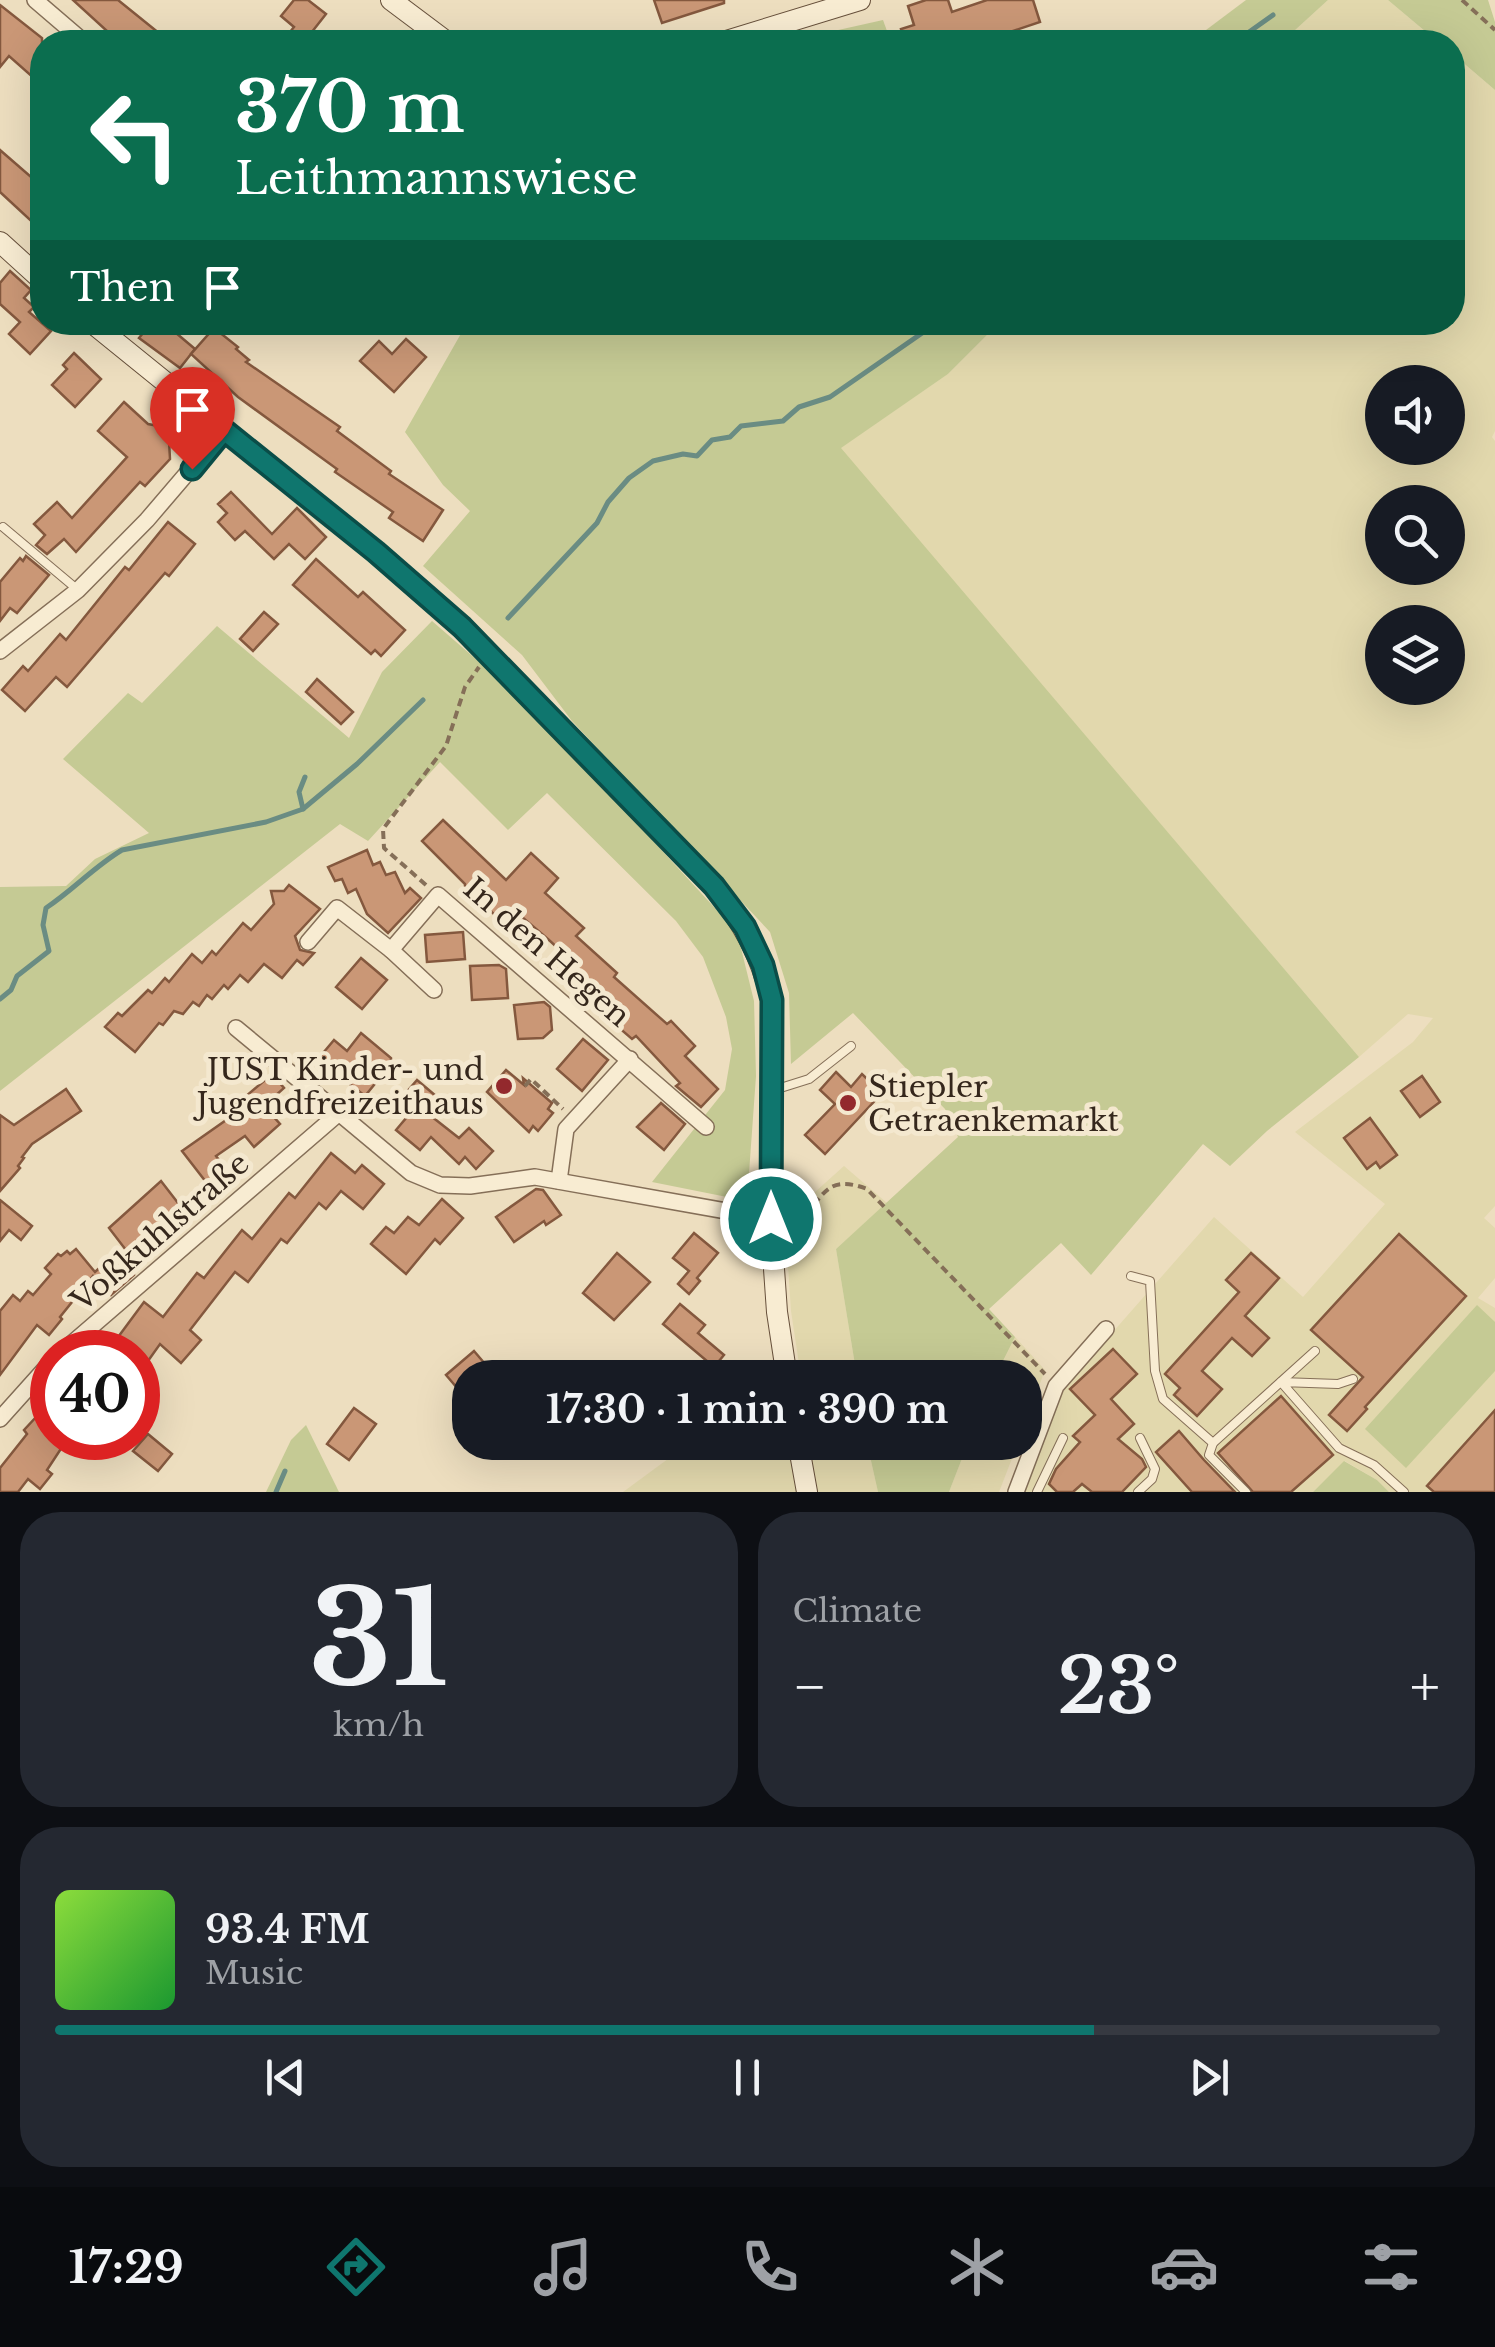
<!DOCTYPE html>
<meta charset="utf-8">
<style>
:root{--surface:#171b24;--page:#242831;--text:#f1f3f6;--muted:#9ea1a6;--line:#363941;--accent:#0f766e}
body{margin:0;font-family:"Libre Baskerville",serif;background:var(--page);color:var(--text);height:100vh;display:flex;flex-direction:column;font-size:38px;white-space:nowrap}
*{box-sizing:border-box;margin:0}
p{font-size:32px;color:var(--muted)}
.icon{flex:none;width:55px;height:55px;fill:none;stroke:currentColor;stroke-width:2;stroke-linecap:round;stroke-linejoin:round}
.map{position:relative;height:1492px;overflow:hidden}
.details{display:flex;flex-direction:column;gap:20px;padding:20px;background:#0d0f14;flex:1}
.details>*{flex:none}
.top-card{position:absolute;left:30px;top:30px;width:1435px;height:305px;border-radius:40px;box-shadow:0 10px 40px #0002;background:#0b6e4f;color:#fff;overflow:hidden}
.tools{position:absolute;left:1365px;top:365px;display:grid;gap:20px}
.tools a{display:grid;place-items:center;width:100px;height:100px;border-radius:50%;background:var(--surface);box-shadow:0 10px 40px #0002;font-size:50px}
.speed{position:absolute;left:30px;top:1330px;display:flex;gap:20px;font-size:50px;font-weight:700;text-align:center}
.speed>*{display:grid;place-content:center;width:130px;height:130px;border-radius:50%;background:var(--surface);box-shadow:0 10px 40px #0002;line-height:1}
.speed .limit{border:15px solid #d22;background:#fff;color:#111}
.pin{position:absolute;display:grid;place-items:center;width:85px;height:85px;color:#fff;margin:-102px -42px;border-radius:50% 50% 50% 0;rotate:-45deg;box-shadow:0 0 10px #0007}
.pin .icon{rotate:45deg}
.me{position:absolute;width:110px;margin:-55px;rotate:0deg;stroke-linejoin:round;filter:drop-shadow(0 0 8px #0008)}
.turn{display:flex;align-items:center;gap:35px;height:210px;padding:0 40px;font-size:45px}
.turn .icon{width:130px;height:130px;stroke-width:2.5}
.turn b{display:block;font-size:70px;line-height:85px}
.then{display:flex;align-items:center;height:95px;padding:0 40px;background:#0003;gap:20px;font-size:38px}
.big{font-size:75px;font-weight:700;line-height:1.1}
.details .tile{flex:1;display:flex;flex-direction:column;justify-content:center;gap:15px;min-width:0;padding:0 35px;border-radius:40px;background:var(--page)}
.details .dial{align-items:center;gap:0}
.dial b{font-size:130px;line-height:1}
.song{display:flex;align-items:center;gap:30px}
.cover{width:120px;height:120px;border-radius:15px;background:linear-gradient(135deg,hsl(90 70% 55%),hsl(130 70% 35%))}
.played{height:10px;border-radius:5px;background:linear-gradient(90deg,var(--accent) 75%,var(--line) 75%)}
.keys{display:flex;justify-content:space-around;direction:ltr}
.heat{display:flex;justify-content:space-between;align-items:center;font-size:55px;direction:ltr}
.details .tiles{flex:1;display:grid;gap:20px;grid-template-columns:1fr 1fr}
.tile:last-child{grid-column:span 2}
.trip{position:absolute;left:452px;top:1360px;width:590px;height:100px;border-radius:40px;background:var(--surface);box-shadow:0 10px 40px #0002;font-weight:700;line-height:100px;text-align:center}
.tab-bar{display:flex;height:160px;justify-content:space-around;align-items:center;background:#090b0e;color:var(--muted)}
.tab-bar .icon{width:70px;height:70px}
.tab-bar .selected{color:var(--accent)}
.tab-bar b{font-size:45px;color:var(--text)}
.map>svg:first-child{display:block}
.farmland{fill:#e2d8ad;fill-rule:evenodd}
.green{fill:#c5ca94}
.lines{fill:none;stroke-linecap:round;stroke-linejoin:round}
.stream{stroke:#6a8c83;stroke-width:5}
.building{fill:#ca9776;stroke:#84583e;stroke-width:2.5}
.lane-casing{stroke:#856f58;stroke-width:10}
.street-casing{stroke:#856f58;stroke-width:18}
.secondary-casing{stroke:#67503b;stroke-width:22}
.path{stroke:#856f58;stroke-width:4;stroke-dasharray:8 5;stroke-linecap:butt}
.lane{stroke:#f8ecd2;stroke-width:8}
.street{stroke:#f8ecd2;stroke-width:15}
.secondary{stroke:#f8ecd2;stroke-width:20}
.route-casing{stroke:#0a4d48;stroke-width:25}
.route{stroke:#0f766e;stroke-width:18}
.poi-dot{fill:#93292d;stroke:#f4e8cf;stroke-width:4}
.labels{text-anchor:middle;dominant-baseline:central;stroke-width:10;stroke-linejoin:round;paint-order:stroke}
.street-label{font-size:30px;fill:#35271c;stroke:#f4e8cf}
.poi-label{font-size:30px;fill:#35271c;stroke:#f4e8cf;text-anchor:end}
</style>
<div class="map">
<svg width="1495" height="1492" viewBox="0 0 1495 1492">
<rect width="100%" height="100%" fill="#eddebf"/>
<g class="farmland">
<path d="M1328,0H1388L1438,42H1282Z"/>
<path d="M1453,54L1495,90V431L1492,437L1495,441V1206L1484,1218L1495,1228V1278L1478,1298L1495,1308V1492H1389L1377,1480L1345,1461L1313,1492H1023L1061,1391L1214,1217L1303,1297L1385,1204L1295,1132L1413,1042L1433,1018L1408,1014L1359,1057L840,448L948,374L999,323L1452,322ZM1382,382H1448V448H1382ZM1382,502H1448V568H1382ZM1382,622H1448V688H1382Z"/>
<path d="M844,1166L887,1203L836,1249L857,1377H801L791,1311L785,1219Z"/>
<path d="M1015,1337L1045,1370L1025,1424V1378H995Z"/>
<path d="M691,1442L867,1443L878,1492H623Z"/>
<path d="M968,1443H1018L999,1492H949Z"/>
</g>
<g class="green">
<path d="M1246,0H1328L1282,42H1190Z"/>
<path d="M1388,0H1488L1495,22V90L1453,54L1452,42H1438Z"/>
<path d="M883,20L891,42H795L798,39Z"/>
<path d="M467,323H999L948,374L841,448L1359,1057L1267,1131L1230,1166L1203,1144L1091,1275L1061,1243L989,1309L1015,1337L995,1377H857L836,1249L958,1137L945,1109L853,1013L791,1064L789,993L770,932L572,721L522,655L423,566L470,511L443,485L405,432Z"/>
<path d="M432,621L524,701L737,932L754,1001L756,1076L747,1201L652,1182L725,1090L732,1049L726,1017L703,957L676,921L547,793L508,830L440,762L368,841L340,824L0,1091V887L66,886L95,859L149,833L63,759L128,693L142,703L217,626L349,738L382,672Z"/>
<path d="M1477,1305L1495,1322V1371L1406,1468L1365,1429Z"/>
<path d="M306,1425L339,1492H266L291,1440Z"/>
<path d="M867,1443V1442L968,1443L949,1492H878Z"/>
<path d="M1344,1461L1377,1480L1389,1492H1313Z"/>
</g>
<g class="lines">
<g class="stream">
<path d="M1235,42L1273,15"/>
<path d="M508,618L597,523L608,502L629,478L653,461L683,454L697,456L712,440L730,437L741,426L783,421L799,407L830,397L938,322"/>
<path d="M303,809L299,792L305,777"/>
<path d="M0,999L11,990L17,976L49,951L43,925L46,908C73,890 95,866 122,850L266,822L303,809L357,764L423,700"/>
<path d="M276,1492L285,1471"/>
</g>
</g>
<g class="building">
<path d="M73,0H118L170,42H119Z"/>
<path d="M294,0H308L326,14L304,42H282L294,27L281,16Z"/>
<path d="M654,0H724V3L662,23Z"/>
<path d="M926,0H948L952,12L987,0H1033L1040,22L980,42L977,33L947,42H905L901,29L914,25L908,6Z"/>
<path d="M0,5L42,38V72L36,80L9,56L0,67Z"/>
<path d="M0,150L31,177L42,163V231L0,192Z"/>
<path d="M10,271L31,290L24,298L34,307L29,312L51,331L30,354L9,334L20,322L0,304V283Z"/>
<path d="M152,322H163L195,349L180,368L139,338Z"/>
<path d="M214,328L238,347L236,349L249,360L246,362L340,427L337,431L391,471L389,474L443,510L423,541L389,518L393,512L335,472L337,469L238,397L191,354Z"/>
<path d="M406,339L426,357L394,392L360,361L379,341L392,354Z"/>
<path d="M74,353L101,379L75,407L52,385L67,369L63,365Z"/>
<path d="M124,402L148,424L164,427V437L169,441L170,459L145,486L140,482L76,552L64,539L47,554L36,545L45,535L34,524L57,502L72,518L127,457L98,431Z"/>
<path d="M231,492L272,534L297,508L326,537L305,559L289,544L274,559L245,531L235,540L218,522L227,513L218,504Z"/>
<path d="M168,522L195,544L169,576L165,573L67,687L56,677L25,711L2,690L23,666L28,671L60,634L66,640L125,567L129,570Z"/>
<path d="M26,556L49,575L17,613L10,608L0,621V582L20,558L23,561Z"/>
<path d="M316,559L358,597L363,592L405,630L381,656L375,650L371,654L293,585Z"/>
<path d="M264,612L278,624L253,651L240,639Z"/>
<path d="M317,679L353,712L341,724L306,692Z"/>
<path d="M443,820L506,880L531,853L558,878L545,893L584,928L576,936L617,973L614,977L667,1024L671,1021L695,1046L685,1056L718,1089L701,1107L676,1086L680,1083L636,1036L632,1039L602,1013L607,1007L567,973L575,964L549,940L522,917L511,929L486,907L482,910L465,889V884L422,841Z"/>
<path d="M367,850L373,865L380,862L386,875L395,872L405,893L410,888L421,898L388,933L367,914L356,889L348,893L342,879L335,881L328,867Z"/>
<path d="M289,885L320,909L295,936L300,950L314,953L303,965L297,960L282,978L264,964L248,982L240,975L228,989L224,985L212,999L207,995L199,1006L193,1002L183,1014L174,1011L163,1025L159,1023L135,1052L105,1027L118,1013L122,1016L148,990L152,993L165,978L169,982L192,954L202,963L212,951L216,955L243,923L251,930L274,904L271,891H284Z"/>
<path d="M463,932L465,959L427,962L425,935Z"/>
<path d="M361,958L387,980L362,1009L336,987Z"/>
<path d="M499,965L506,969L508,998L472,1000L470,966Z"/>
<path d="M544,1002L550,1007L552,1030L543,1038L518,1039L514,1005Z"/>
<path d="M361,1033L391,1058V1064L365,1096L318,1059L334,1040L347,1051Z"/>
<path d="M583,1039L608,1060L582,1091L557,1069Z"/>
<path d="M506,1070L524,1085L523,1078L552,1103L548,1109L553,1113L538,1131L533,1126L529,1132L487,1092Z"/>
<path d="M836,1072L851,1087L862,1074L882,1093L825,1154L805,1135L835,1104L820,1090Z"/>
<path d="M272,1074L284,1088L264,1106L280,1124L254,1147L245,1136L216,1156L225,1168L206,1182L182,1151L229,1118L225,1114Z"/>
<path d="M1422,1076L1440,1102L1420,1117L1401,1091Z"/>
<path d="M417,1080L443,1102L431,1116L459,1138L469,1128L493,1151L476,1169L465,1157L459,1164L431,1137L420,1150L396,1130L417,1105L405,1094Z"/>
<path d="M66,1089L81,1111L32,1144L22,1157L24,1158L18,1166L20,1168L0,1191V1115L14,1125Z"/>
<path d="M661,1103L685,1124L664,1150L637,1127Z"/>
<path d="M1370,1118L1397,1155L1380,1168L1376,1162L1367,1169L1344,1138Z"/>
<path d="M331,1153L355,1173L362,1165L384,1184L363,1209L341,1191L326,1209L319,1203L287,1243L281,1239L248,1282L235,1272L190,1330L201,1340L181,1363L160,1344L138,1375V1352H107L144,1302L163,1317L197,1273L204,1278L242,1230L252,1239L289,1193L295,1198Z"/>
<path d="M161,1181L185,1212L168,1227L165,1223L129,1254L109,1228Z"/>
<path d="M536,1189L543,1190L561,1215L546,1225L544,1221L514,1242L496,1217Z"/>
<path d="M442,1199L463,1218L440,1244L435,1239L406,1274L371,1244L386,1227L394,1233L408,1217L419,1225Z"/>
<path d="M0,1200L32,1226L21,1240L9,1230L0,1241Z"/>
<path d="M694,1233L718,1253L697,1278L700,1281L689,1294L678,1284L689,1271L673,1258Z"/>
<path d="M1399,1234L1466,1296L1365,1407L1367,1409L1347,1431L1329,1415L1363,1377L1311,1330Z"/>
<path d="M76,1249L95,1272L117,1252L134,1269V1275L111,1295L93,1276L60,1317L62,1319L49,1335L37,1325L0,1375V1311L13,1295L20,1301L28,1291L33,1295L51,1274L45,1268L58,1254L61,1256L67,1251L70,1254Z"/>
<path d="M617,1253L650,1282L614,1320L583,1293Z"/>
<path d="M1251,1253L1279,1278L1245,1316L1269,1338L1252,1356L1232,1338L1202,1371L1222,1389L1197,1416L1174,1395L1180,1388L1165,1374L1239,1292L1226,1280Z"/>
<path d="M680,1304L705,1325L698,1333L724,1355L714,1367L663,1324Z"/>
<path d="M1113,1349L1137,1374L1111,1399L1134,1424L1118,1439L1142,1459L1146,1467L1122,1492H1092L1082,1484L1073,1492H1057L1049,1484L1056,1469L1080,1442L1073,1436L1095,1415L1070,1389Z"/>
<path d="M474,1351L497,1378H470V1403L446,1375Z"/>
<path d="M1281,1396L1333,1455L1291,1492H1253L1218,1453Z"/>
<path d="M52,1400V1438H68L47,1470L52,1474L40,1489L28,1479L18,1492H0V1468L27,1434L24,1430Z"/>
<path d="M354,1408L376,1424L349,1460L327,1444Z"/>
<path d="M1495,1410V1492H1434L1427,1486Z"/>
<path d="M1179,1431L1204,1460L1235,1492H1192L1156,1452Z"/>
<path d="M148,1434L172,1454L158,1471L133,1451Z"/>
</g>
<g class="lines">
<g class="lane-casing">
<g id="lane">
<path d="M3,527L78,590"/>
<path d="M774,1090L809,1079L851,1046"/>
<path d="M1131,1276L1150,1281L1155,1371L1163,1399L1213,1443L1315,1351"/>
<path d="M1353,1379L1338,1384L1281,1382L1339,1448L1374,1465L1404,1492"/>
<path d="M1213,1443L1209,1455L1246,1492"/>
<path d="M1037,1492L1063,1438"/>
<path d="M1138,1492L1152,1479L1155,1469L1140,1438"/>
</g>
</g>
<g class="street-casing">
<g id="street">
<path d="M35,0L84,42"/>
<path d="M0,651L78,590L147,520L224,430"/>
<path d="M308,942L337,908L391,950L438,895L706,1127"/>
<path d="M391,950L434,990"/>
<path d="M236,1028L339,1113"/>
<path d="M559,1181L566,1129L630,1059"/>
<path d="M62,1352L339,1113L411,1173L440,1185L470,1186L535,1177L771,1219"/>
<path d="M0,1419L52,1361"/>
<path d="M1016,1492L1056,1386L1106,1329"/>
</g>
</g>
<g class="secondary-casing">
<g id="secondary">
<path d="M391,0L447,42"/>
<path d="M723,42L860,0"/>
<path d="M0,242L42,280"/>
<path d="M91,322L375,552L462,627L714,886C744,925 759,952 772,1000L771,1226L777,1312L787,1378"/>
<path d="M798,1442L807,1492"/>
</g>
</g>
<g class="path">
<path d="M1462,0L1495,30"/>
<path d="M426,885L384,848L383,829L446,746L465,687L479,667"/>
<path d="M525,1086L531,1079L563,1109"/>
<path d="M791,1216C827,1210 817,1170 867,1189L1045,1374"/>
</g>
<use href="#lane" class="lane"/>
<use href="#street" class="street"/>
<use href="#secondary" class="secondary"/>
</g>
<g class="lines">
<g class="route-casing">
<path id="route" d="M192,469L224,430L376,552L462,627L714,886L745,927L763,965L772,1000L771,1219"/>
</g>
<use href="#route" class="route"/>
</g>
<g class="poi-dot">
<circle cx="504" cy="1086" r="10"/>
<circle cx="848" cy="1103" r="10"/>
</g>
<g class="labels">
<g class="street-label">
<text transform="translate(547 952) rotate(41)">In den Hegen</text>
<text transform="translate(160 1232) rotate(-41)">Voßkuhlstraße</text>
</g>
<g class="poi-label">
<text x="484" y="1069">JUST Kinder- und<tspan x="484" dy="34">Jugendfreizeithaus</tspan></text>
<text x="868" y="1086" text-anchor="start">Stiepler<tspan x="868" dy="34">Getraenkemarkt</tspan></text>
</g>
</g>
</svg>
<div class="tools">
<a><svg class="icon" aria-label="sound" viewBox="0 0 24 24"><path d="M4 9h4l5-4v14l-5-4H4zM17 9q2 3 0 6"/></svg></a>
<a><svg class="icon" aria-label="search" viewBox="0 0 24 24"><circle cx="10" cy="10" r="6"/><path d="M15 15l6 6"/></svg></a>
<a><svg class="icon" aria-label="layers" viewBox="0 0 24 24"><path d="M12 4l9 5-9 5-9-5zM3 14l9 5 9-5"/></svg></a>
</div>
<div class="speed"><div class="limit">40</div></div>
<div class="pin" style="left:192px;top:469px;background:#d93025"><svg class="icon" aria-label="arrive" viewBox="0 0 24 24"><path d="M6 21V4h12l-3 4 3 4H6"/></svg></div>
<svg class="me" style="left:771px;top:1219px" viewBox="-20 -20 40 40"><circle r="17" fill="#0f766e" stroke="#fff" stroke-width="3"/><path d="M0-11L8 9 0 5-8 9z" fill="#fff"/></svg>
<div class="trip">17:30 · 1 min · 390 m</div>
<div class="top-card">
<div class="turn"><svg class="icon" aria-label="left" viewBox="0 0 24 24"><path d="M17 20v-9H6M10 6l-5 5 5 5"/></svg><div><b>370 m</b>Leithmannswiese</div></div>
<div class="then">Then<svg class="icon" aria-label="arrive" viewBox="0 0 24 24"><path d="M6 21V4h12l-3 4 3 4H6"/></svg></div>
</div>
</div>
<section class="details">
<div class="tiles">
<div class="tile dial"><b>31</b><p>km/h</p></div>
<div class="tile"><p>Climate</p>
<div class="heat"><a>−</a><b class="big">23°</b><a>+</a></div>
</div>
<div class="tile">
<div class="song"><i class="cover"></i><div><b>93.4 FM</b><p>Music</p></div></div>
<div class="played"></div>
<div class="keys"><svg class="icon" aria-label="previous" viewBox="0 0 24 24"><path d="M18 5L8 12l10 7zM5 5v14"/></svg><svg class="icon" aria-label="pause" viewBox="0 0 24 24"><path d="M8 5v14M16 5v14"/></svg><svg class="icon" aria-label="next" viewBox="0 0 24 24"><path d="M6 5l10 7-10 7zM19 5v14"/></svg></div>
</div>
</div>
</section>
<nav class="tab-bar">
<b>17:29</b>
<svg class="icon selected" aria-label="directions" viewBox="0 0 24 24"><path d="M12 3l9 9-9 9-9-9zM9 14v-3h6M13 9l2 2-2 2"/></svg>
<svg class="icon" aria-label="music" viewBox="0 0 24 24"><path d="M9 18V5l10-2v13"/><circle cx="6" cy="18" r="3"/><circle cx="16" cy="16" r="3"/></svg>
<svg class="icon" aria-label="phone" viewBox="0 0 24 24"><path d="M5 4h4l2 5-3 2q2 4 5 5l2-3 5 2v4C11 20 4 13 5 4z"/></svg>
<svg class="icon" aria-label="climate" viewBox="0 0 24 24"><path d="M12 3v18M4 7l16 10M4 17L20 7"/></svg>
<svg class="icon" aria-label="car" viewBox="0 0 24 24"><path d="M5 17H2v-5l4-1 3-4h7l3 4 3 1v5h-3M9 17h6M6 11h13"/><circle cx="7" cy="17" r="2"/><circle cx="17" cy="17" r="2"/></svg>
<svg class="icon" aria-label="filters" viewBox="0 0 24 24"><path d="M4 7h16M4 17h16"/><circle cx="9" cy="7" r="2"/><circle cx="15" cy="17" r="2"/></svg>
</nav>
